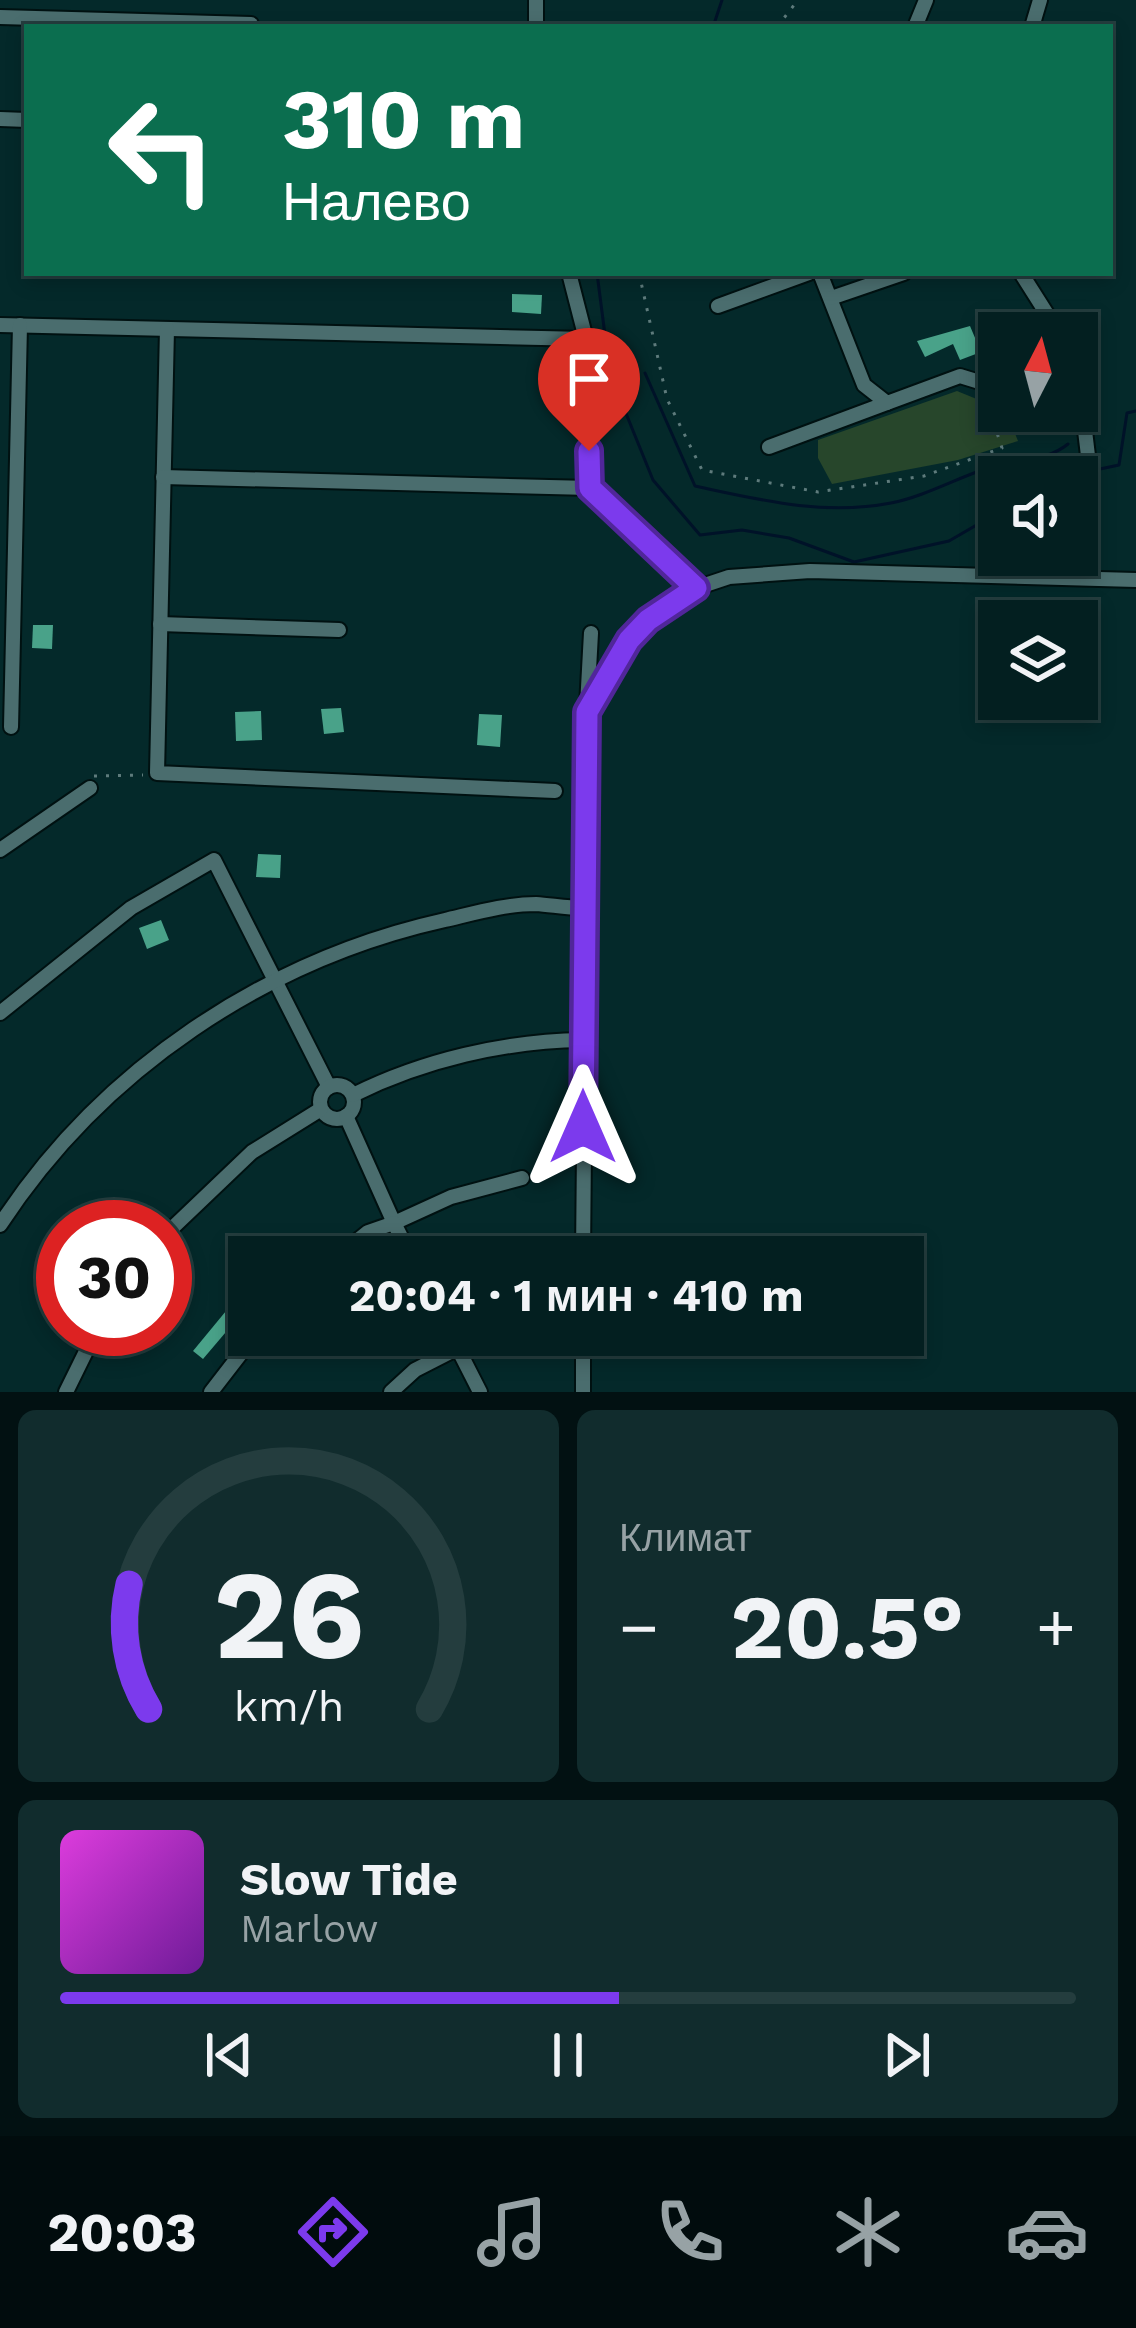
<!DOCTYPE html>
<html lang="ru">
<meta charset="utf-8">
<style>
:root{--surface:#031f20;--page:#112c2d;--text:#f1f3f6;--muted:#97a2a5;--line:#243d3e;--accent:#7c3aed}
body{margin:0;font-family:"Work Sans",sans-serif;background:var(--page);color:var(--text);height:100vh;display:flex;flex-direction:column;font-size:45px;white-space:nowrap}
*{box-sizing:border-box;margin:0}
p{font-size:39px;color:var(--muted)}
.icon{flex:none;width:66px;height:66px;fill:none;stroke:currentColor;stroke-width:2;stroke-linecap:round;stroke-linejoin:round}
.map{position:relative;height:1392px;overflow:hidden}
.sheet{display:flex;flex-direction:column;gap:18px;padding:18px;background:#021112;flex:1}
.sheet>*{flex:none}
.guide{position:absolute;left:24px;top:24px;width:1089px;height:252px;border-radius:0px;box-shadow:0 6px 18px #0003,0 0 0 3px var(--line);background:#0b6e4f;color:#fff;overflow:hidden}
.needle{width:78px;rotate:6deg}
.buttons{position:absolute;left:978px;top:312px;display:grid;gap:24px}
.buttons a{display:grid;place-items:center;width:120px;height:120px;border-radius:0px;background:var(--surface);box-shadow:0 6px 18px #0003,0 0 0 3px var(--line);font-size:60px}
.speed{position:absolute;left:36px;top:1200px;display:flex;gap:24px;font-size:60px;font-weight:700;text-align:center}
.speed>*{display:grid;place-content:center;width:156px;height:156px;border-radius:50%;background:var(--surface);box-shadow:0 6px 18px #0003,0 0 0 3px var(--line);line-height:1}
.speed .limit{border:18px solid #d22;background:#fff;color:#111}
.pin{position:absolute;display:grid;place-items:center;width:102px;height:102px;color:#fff;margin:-123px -51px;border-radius:50% 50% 50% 0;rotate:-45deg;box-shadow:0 0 12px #0007}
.pin .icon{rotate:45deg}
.me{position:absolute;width:132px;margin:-66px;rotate:0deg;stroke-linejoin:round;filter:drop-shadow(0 0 9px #0008)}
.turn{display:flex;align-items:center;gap:42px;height:252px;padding:0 60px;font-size:54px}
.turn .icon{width:156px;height:156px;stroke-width:2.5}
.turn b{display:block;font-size:84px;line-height:102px}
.big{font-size:90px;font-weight:700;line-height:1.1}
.sheet .card{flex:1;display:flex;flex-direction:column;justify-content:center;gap:18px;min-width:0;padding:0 42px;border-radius:18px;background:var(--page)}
.sheet .dial{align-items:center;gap:0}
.dial svg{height:312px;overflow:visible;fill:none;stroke:var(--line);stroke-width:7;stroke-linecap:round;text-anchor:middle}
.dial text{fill:var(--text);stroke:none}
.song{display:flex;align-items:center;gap:36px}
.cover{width:144px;height:144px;border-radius:18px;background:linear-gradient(135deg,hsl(300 70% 55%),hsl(280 70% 35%))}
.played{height:12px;border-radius:6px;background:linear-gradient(90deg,var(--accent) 55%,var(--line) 55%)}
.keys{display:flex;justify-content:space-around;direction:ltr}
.heat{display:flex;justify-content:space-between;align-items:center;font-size:66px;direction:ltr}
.sheet .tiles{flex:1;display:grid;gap:18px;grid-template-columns:1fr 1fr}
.card:last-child{grid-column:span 2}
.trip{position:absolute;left:228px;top:1236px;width:696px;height:120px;border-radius:0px;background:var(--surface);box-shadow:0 6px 18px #0003,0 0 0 3px var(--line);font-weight:700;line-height:120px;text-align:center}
.dock{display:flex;height:192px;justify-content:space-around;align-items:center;background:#010c0d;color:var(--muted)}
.dock .icon{width:84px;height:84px}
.dock .current{color:var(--accent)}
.dock b{font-size:54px;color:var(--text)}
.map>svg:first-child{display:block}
.green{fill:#27462b}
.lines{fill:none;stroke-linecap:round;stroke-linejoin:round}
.stream{stroke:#001228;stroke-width:3}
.building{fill:#49a289}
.minor-casing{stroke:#011;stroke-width:18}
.path{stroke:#5e7b7c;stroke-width:3;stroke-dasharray:3 9;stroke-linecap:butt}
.minor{stroke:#4a6d6e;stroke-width:14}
.route-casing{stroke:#51269a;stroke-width:30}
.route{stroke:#7c3aed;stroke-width:21}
</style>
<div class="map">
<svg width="1136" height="1392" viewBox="0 0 1136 1392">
<rect width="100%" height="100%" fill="#04292a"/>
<path class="green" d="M957,391L1006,411L1018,441L958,460L832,484L818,458V440Z"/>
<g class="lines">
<g class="stream">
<path d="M713,27L722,0"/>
<path d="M597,273L610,374L653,480L700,535L742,530L789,538L854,562L949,541L999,512"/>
<path d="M645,373L695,486C760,500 824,516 891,503C927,496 962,475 997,465C1023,458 1047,461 1068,444"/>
<path d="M1100,469L1119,465L1127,413L1136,411"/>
<path d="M1067,477L1072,475"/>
</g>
</g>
<g class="building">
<path d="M512,294L542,295L541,314L512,312Z"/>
<path d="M970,326L981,352L960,360L953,344L925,357L917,341Z"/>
<path d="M33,625H53L52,649L32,648Z"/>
<path d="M341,708L344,732L324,734L321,709Z"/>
<path d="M261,711L262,740L236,741L235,712Z"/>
<path d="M479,714L502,715L500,747L477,745Z"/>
<path d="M258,854L281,855L280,878L256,877Z"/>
<path d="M161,920L169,940L147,949L139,928Z"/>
<path d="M226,1311L237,1319L203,1359L193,1351Z"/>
</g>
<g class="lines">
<g class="minor-casing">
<g id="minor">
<path d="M0,17L251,24"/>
<path d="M536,27V0"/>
<path d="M915,27L926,0"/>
<path d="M1032,27L1040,0"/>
<path d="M0,119L27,120"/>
<path d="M569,273L586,339L590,488L696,588"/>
<path d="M820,273L864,385L887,403L960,376L999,388"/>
<path d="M1021,273L1059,333"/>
<path d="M831,298L904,273"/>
<path d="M718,306L809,273"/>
<path d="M0,325L586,339"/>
<path d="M167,329L157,773L555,791"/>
<path d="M1077,364L1089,464L1077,518"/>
<path d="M769,447L887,403"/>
<path d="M163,477L590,488"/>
<path d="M1067,555L1068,578"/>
<path d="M160,624L339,630"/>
<path d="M587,706L591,633"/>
<path d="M11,727L20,325"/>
<path d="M0,850L90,788"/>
<path d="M0,1013L131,908L214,860L329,1087"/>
<circle cx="337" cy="1102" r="17"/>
<path d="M353,1095C423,1060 505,1041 583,1040"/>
<path d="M346,1116L394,1223L451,1197L522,1178"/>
<path d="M0,1225C101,1070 265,960 445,920C475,913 506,904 536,904C551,905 567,908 582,908"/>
<path d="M165,1235L252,1152L321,1109"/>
<path d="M337,1257L368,1232L394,1223L411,1257"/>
<path d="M583,1257L588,712L613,664L648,620L696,588L729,577L810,571L1136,580"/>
<path d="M451,1335L480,1392"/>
<path d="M66,1392L97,1329"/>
<path d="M211,1392L255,1335"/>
<path d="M391,1392L415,1370L458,1348"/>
<path d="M583,1392V1335"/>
</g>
</g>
<g class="path">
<path d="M777,27L798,0"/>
<path d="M639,273L667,399L702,470L818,492L924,476L1002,448L995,427L1009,411"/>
<path d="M94,776L143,775"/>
</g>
<use href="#minor" class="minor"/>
</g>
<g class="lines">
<g class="route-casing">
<path id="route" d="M583,1127L587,712L629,640L648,620L696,588L590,488L589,451"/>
</g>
<use href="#route" class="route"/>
</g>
</svg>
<div class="buttons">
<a><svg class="needle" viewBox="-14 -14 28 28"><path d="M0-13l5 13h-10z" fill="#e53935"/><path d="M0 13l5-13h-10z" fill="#97a2a5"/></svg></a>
<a><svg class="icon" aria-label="sound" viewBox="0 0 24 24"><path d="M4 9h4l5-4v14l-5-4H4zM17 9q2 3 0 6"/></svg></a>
<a><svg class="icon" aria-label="layers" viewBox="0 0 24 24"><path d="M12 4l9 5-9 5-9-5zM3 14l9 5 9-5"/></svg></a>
</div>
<div class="speed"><div class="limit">30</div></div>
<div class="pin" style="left:589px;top:451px;background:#d93025"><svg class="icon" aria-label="arrive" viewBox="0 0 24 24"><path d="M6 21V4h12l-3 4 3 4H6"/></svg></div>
<svg class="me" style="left:583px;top:1127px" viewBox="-20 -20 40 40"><path d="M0-17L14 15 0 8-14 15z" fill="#7c3aed" stroke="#fff" stroke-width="4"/></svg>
<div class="trip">20:04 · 1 мин · 410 m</div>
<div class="guide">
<div class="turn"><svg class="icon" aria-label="left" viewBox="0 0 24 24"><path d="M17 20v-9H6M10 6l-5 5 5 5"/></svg><div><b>310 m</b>Налево</div></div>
</div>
</div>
<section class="sheet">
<div class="tiles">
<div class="card dial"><svg viewBox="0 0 100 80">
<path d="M14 69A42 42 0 1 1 86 69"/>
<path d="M14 69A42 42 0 0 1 9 37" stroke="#7c3aed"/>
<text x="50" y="56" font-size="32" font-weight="700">26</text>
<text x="50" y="72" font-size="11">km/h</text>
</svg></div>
<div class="card"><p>Климат</p>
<div class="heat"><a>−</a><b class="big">20.5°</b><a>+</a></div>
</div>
<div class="card">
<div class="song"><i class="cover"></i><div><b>Slow Tide</b><p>Marlow</p></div></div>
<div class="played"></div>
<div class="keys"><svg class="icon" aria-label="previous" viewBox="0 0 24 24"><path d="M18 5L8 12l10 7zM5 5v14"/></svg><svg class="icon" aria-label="pause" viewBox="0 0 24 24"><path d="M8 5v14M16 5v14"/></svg><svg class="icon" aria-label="next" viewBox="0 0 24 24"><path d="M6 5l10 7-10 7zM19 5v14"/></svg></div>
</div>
</div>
</section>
<nav class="dock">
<b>20:03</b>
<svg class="icon current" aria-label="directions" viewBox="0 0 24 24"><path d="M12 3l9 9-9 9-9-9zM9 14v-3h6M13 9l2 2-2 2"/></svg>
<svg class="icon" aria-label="music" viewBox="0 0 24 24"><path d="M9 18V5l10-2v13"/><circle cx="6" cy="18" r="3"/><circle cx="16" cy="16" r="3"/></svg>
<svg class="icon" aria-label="phone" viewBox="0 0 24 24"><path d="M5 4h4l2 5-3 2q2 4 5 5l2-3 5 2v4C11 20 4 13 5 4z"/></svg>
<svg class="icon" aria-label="climate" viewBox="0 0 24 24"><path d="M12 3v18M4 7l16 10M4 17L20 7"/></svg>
<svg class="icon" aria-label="car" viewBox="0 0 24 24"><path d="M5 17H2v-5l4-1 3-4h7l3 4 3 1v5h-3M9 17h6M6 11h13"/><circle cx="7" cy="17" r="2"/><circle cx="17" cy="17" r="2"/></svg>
</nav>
